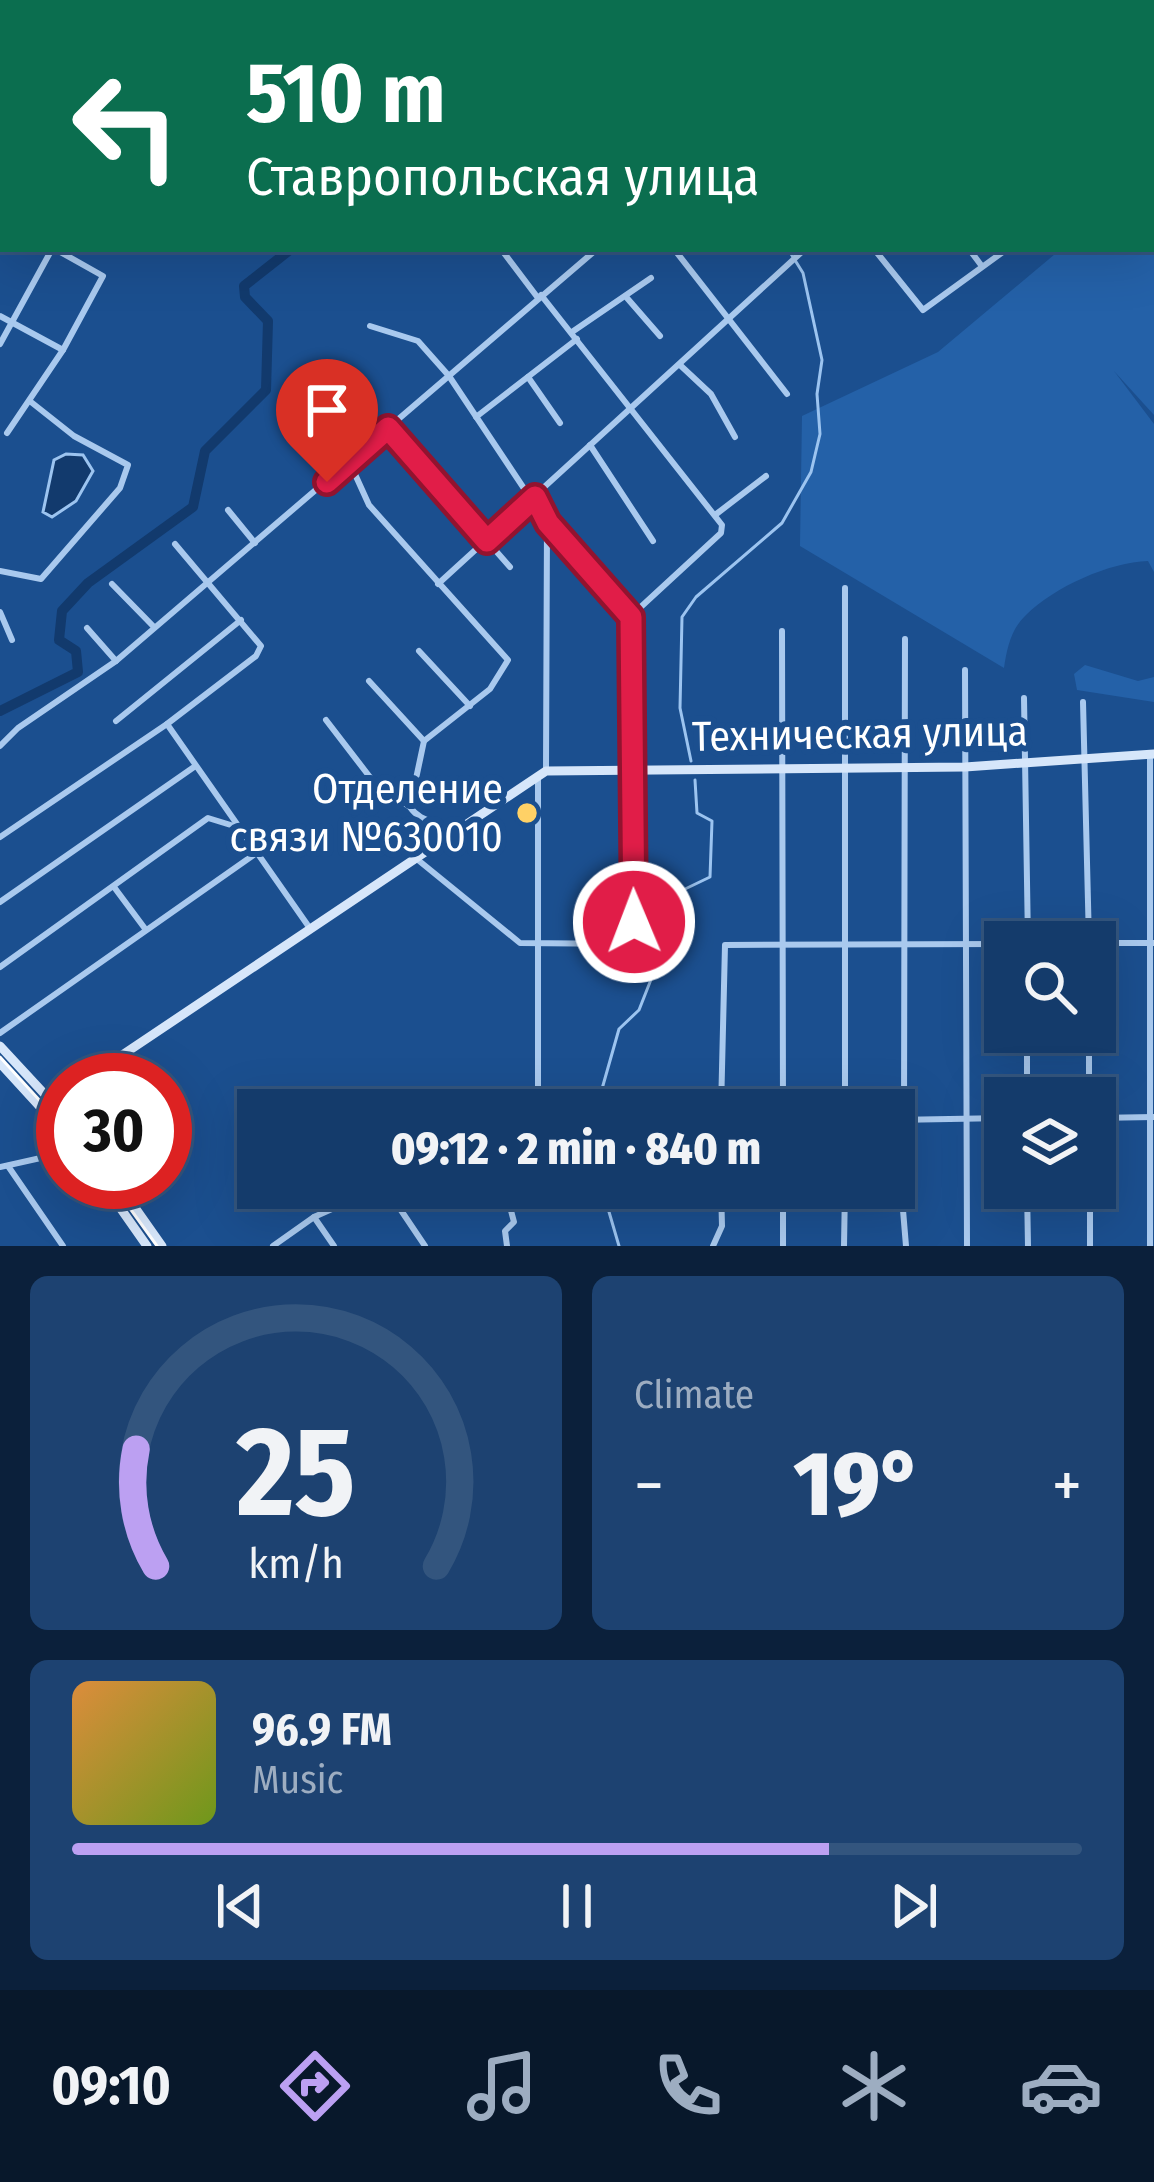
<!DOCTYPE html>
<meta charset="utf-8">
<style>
:root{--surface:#143b6b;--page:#1d4271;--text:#f1f3f6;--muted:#9dadc1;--line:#33557e;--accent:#bca0f2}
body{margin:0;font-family:"Fira Sans Condensed",sans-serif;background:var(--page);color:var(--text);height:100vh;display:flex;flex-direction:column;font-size:45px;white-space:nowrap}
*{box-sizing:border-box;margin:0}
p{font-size:39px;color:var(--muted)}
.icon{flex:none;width:66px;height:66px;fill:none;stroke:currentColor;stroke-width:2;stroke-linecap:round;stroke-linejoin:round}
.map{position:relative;height:1246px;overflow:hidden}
.drawer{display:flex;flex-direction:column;gap:30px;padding:30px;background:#0b203b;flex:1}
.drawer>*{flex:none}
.top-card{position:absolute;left:0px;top:0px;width:1155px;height:252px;box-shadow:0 12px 48px #0002,0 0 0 3px var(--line);background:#0b6e4f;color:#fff;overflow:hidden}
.controls{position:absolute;left:984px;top:921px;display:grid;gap:24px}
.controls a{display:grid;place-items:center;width:132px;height:132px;border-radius:0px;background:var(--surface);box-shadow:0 12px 48px #0002,0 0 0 3px var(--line);font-size:60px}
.speed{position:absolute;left:36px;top:1053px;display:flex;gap:24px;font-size:60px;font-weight:700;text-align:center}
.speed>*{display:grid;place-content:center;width:156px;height:156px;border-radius:50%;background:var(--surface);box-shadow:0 12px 48px #0002,0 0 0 3px var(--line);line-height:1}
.speed .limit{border:18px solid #d22;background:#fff;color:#111}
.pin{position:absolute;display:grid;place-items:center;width:102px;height:102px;color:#fff;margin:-123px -51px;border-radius:50% 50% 50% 0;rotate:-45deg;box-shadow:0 0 12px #0007}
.pin .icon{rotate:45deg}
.me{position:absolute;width:132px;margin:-66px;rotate:359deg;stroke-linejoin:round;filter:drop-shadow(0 0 9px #0008)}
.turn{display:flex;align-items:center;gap:42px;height:252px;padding:0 48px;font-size:54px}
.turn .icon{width:156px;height:156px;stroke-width:2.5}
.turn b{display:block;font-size:84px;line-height:102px}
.big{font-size:90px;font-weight:800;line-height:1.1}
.drawer .widget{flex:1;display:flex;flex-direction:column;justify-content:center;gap:18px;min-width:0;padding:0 42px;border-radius:18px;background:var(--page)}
.drawer .dial{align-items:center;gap:0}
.dial svg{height:312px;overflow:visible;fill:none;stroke:var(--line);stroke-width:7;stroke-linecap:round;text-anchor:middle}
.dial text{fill:var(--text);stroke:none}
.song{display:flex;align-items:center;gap:36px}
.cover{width:144px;height:144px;border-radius:18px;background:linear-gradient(135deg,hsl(30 70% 55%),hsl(80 70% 35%))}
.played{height:12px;border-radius:6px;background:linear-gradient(90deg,var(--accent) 75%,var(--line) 75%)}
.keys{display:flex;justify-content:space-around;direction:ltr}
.heat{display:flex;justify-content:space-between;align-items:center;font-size:66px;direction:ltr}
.drawer .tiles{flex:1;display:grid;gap:30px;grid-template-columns:1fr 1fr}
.widget:last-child{grid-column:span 2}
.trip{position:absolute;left:237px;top:1089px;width:678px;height:120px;border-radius:0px;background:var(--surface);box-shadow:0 12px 48px #0002,0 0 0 3px var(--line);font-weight:800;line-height:120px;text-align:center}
.tabs{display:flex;height:192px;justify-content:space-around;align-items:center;background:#08182b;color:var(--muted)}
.tabs .icon{width:84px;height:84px}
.tabs .on{color:var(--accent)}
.tabs b{font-size:54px;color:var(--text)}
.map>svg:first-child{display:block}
.green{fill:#2461a8}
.water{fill:#123a6d;stroke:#9cc4f0;stroke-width:3}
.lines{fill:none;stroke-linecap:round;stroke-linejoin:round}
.stream{stroke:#9cc4f0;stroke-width:3}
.river{stroke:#123a6d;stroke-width:10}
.street{stroke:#a9c9ee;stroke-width:6}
.secondary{stroke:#d6e6fa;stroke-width:9}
.tram{stroke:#fff;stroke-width:3}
.route-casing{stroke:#92132f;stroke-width:30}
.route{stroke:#e11d48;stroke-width:21}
.poi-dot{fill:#ffd166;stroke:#1b4f8f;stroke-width:4.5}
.labels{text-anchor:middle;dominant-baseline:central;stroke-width:12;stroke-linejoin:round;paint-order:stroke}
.street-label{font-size:42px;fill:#fff;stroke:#1b4f8f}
.poi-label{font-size:42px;fill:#fff;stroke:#1b4f8f;text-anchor:end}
</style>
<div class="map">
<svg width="1154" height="1246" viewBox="0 0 1154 1246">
<rect width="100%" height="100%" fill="#1b4f8f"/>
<g class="green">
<path d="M1026,0H1154V110L1152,3Z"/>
<path d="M1154,150V415L1114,371L1154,424V572L1148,561C1110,562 1054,587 1026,615C1011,629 1007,648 1004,668L800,546L802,416L938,352L1061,249H1152Z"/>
<path d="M1085,665L1138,681L1154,677V702L1077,690L1074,674Z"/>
</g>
<path class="water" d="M66,454L83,455L93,471L76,501L52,517L43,512L54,460Z"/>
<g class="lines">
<g class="stream">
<path d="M691,761L680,708L682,617L696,597L782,523L811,472L820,434L817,394L822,360L803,273L788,249"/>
<path d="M596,1110L619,1029L639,1010L663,949L674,937L683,890L710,877L712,821L697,813L695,780"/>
<path d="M602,1188L619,1246"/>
</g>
<g class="river">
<path d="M905,0L910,3"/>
<path d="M339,3L348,0"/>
<path d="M1152,164L1154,167"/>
<path d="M0,711L78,672L76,651L59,640L62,611L88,583L193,507L205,451L266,390L268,321L245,297L244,286L291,249"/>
</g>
<g class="street">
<path d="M774,0L776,3"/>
<path d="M876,0L878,3"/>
<path d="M60,3L62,0"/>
<path d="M197,3L199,0"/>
<path d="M471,3L475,0"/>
<path d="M555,3L559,0"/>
<path d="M0,24L3,25"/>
<path d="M0,112L3,107"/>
<path d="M0,121L3,122"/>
<path d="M0,220L3,221"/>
<path d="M501,249L538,298"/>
<path d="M674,249L787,394"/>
<path d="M874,249L923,310L1007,249"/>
<path d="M969,249L981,265"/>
<path d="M541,295L722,525L721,533L631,616"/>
<path d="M627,298L660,336"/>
<path d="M0,316L63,350"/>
<path d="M370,326L418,341L449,376L547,523L631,617V944L520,943L418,860"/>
<path d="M572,332L651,278"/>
<path d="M0,344L52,249"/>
<path d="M680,365L711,394L735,437"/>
<path d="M528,377L560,423"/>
<path d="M476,417L577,339"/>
<path d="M388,428L510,567"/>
<path d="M7,433L63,350L103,276L55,249"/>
<path d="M590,445L653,541"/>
<path d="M349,461L369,505L508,660L490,689L424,741L410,807C422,825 441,819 454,834"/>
<path d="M228,510L255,543"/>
<path d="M715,515L766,476"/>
<path d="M0,571L41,579L120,488L128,465L74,436L31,402"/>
<path d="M112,584L154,627"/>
<path d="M438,584L805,249"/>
<path d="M0,612L12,640"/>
<path d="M87,628L116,661"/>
<path d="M782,631L783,1110"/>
<path d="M419,651L470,706"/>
<path d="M965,670L967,1246"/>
<path d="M369,681L424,741"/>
<path d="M1024,698L1028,942"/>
<path d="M1083,702L1089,942"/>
<path d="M326,720L376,785L410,807"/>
<path d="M116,721L241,620"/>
<path d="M167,724L309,927"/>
<path d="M0,746L18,728L116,661L597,249"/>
<path d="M1150,755V1246"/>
<path d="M546,771L547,523"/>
<path d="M538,778V1110"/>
<path d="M0,837L167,724L256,656L261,646L175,544"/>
<path d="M114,887L146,930"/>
<path d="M0,902L194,767"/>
<path d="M1095,943H1154"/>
<path d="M0,967L208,818L234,826"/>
<path d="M1089,1032V1098"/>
<path d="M0,1033L255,854"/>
<path d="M1027,1098V1032"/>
<path d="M721,1110L725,945L1005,944"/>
<path d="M845,1110V588"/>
<path d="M1095,1118L1154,1117"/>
<path d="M904,1119L905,639"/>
<path d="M894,1120L1005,1118"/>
<path d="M8,1166L63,1246"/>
<path d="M0,1167L63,1153"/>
<path d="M386,1188L425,1246"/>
<path d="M505,1188L514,1222L505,1231L507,1246"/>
<path d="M1027,1188L1028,1246"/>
<path d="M1090,1188V1246"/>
<path d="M902,1198L906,1246"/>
<path d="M314,1217L334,1246"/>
<path d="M273,1246L314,1217L379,1188"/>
<path d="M713,1246L722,1226L721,1188"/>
<path d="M783,1246V1188"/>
<path d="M844,1246L845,1188"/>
</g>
<g class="secondary">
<path d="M0,1046L63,1114"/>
<path d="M0,1063L63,1132"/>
<path d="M85,1080L546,771L965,767L1154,754"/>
<path d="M102,1182L147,1246"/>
<path d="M117,1182L162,1246"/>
</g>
<g class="tram">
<path d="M0,1057L63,1126"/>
<path d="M111,1182L157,1246"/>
</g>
</g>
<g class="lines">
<g class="route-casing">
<path id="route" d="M327,482L388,428L487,541L535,497L548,523L631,617L634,922"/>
</g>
<use href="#route" class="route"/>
</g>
<circle class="poi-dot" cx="527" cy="813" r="12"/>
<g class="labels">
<g class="street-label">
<text transform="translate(860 734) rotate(-1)">Техническая улица</text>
</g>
<g class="poi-label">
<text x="503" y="789">Отделение<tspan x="503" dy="48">связи №630010</tspan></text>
</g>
</g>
</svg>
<div class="controls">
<a><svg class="icon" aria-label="search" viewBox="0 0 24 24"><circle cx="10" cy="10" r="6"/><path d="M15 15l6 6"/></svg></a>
<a><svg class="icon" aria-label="layers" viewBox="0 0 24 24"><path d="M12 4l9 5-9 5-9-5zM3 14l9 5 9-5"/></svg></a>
</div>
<div class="speed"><div class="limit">30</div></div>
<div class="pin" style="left:327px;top:482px;background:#d93025"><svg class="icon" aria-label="arrive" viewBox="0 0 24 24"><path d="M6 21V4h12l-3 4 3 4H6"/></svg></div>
<svg class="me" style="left:634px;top:922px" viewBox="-20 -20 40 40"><circle r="17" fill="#e11d48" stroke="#fff" stroke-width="3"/><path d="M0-11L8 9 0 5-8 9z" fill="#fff"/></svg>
<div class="trip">09:12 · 2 min · 840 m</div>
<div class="top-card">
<div class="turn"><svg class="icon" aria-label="left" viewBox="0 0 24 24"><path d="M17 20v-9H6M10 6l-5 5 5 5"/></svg><div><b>510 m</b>Ставропольская улица</div></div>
</div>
</div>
<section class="drawer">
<div class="tiles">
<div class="widget dial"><svg viewBox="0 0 100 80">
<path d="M14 69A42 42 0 1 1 86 69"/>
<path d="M14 69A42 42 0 0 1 9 39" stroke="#bca0f2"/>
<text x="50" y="56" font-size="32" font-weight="700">25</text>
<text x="50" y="72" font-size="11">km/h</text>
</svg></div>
<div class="widget"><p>Climate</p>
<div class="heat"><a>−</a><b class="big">19°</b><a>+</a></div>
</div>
<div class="widget">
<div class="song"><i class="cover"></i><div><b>96.9 FM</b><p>Music</p></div></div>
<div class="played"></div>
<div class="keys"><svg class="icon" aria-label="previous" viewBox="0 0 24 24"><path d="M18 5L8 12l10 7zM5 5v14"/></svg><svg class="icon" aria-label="pause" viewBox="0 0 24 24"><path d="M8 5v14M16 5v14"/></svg><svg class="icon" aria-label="next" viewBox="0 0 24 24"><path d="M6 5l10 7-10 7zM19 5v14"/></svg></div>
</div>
</div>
</section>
<nav class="tabs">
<b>09:10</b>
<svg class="icon on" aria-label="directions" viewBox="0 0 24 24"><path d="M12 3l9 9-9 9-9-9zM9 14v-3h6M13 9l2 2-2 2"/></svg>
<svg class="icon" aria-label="music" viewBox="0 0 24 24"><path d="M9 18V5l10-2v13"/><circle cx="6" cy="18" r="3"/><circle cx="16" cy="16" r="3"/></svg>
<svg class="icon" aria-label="phone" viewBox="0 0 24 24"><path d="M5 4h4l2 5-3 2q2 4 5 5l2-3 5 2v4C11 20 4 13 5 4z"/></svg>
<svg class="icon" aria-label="climate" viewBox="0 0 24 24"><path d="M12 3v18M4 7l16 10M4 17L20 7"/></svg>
<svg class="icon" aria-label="car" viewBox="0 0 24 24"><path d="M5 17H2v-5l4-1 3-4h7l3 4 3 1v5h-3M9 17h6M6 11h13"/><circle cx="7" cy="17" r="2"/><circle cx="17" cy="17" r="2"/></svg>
</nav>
